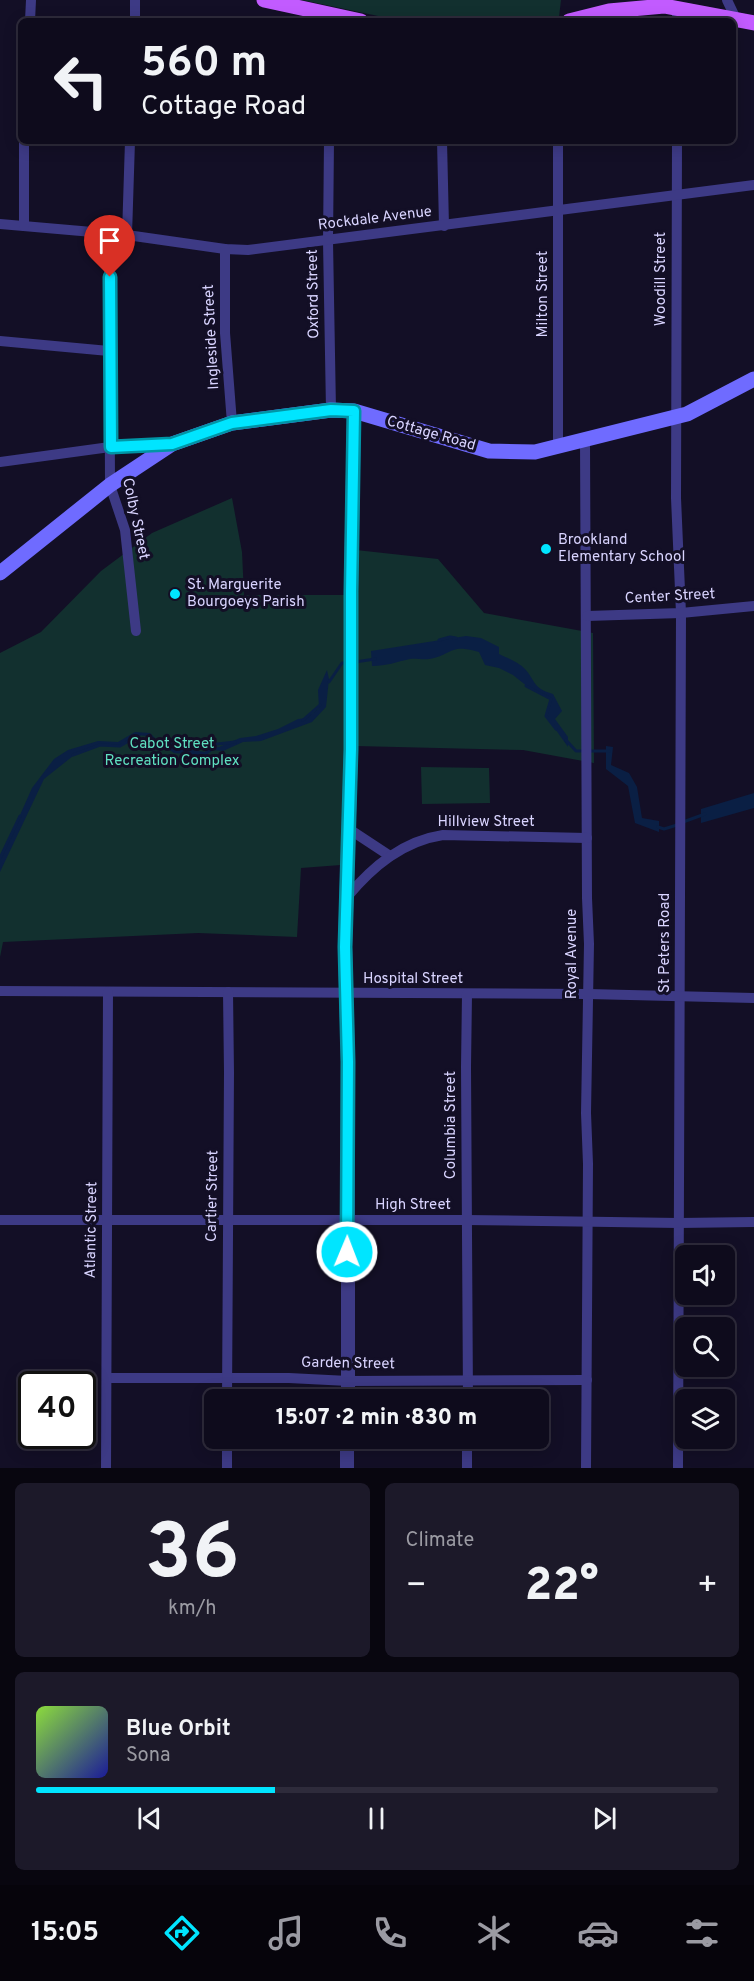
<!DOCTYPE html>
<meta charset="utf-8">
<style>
:root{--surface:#0e0b1c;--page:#1c1929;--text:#f1f3f6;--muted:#9b9ba3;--line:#2e2b3b;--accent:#00e5ff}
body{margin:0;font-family:Overpass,sans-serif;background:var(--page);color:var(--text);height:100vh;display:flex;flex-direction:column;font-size:22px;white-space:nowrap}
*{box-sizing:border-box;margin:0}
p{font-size:20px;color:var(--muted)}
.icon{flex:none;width:33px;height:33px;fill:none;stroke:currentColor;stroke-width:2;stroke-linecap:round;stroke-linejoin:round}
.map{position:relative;height:1468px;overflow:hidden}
.details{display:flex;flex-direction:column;gap:15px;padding:15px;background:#08060f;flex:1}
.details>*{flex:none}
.top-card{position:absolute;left:18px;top:18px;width:718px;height:126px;border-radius:9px;box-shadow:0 3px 15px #0003,0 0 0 2px var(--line);background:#0e0b1c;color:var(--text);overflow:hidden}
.fabs{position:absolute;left:675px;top:1245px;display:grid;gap:12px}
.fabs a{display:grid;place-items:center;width:60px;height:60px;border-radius:9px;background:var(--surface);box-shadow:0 3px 15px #0003,0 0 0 2px var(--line);font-size:30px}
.speed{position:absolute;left:18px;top:1371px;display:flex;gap:12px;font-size:30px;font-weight:700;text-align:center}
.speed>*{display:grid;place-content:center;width:78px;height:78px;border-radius:50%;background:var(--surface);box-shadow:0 3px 15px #0003,0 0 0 2px var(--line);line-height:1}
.speed .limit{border:3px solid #111;border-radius:9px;background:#fff;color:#111}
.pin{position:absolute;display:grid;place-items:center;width:51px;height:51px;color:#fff;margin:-62px -26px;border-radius:50% 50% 50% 0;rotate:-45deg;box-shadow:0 0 6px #0007}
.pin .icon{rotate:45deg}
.me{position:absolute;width:66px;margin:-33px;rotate:1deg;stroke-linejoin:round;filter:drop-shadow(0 0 4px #0008)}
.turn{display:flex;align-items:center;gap:21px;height:126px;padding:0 24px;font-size:27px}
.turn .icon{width:78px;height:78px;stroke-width:2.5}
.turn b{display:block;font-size:42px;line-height:51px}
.big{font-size:45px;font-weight:800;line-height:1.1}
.details .tile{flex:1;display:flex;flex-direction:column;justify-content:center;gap:9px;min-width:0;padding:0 21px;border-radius:9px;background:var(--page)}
.details .dial{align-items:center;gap:0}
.dial b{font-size:78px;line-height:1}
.song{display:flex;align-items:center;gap:18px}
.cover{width:72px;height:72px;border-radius:9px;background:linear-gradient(135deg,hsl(90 70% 55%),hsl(240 70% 35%))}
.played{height:6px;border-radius:3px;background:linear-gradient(90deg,var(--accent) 35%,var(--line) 35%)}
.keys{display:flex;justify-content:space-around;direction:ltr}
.heat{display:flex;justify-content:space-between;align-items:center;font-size:33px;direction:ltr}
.details .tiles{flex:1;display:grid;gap:15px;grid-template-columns:1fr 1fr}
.tile:last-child{grid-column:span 2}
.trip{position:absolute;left:204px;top:1389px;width:345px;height:60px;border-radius:9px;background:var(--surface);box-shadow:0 3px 15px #0003,0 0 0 2px var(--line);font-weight:800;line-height:60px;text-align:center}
.dock{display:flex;height:96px;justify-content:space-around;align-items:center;background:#06040b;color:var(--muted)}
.dock .icon{width:42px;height:42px}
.dock .selected{color:var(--accent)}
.dock b{font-size:27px;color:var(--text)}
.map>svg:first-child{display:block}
.green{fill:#12302f}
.water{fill:#0a1f44}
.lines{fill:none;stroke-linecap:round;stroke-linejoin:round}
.stream{stroke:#0a1f44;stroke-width:3}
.minor{stroke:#3d3a85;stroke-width:10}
.tertiary{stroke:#3d3a85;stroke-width:14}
.secondary{stroke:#6f6bff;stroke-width:15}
.primary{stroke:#c25bff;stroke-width:15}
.route-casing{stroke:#0095a6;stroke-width:15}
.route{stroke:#00e5ff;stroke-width:10}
.poi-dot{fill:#00e5ff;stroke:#130f26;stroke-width:2}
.labels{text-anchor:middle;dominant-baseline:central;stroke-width:6;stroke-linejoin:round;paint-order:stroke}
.street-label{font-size:15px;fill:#d9d4ff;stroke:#130f26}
.poi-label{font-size:15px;fill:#d9d4ff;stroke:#130f26;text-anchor:start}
.park-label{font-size:15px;fill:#5fe0c0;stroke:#130f26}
</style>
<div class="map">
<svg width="754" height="1468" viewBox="0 0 754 1468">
<rect width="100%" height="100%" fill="#130f26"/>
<g class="green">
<path d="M302,0H561L559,17L526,21H402Z"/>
<path d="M232,498L242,552L244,595H353L356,550L438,559L484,613L593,633L594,763L523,750L356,746L354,864L301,868L297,937L198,933L3,942L0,957V653L41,632L101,571L152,533Z"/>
<path d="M421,767L489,768L490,803L422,804Z"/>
</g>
<g class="water">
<path d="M466,636L481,638L499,647V654C507,658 519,662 525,669C536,681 532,688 553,694L562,711L555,719L568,737V747L546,716L551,699L528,687L513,675L499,668L485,665L479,652C449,643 453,655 429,659C422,660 416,658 410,659C396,662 387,666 372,666L371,651Z"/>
<path d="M327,670L329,679L326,707L312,722L261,741L243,742L223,751L213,750L205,756L174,753L165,747L155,746L148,736L135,735L120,746L100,745L78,752L44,779L0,872V860L32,788L54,759L68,750L98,741L118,742L135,732L150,733L157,740H168L174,747L205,752L209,745L219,747L240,738L256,736L278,729L298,719L307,718L319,708L318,690Z"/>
<path d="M606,746L613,747L611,765L629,773L637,787L642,818L659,821V832L635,823L628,786L606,769Z"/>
<path d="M754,793V808L701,823V809Z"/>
</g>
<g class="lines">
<g class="stream">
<path d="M439,640L450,637L456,638"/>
<path d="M355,662L375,659"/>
<path d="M329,682L342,663H346"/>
<path d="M526,686L551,699L546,716L556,729"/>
<path d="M303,720L320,705"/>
<path d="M566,740L576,751H582"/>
<path d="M170,744L189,750"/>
<path d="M208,749L209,745L235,742"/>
<path d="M589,751H609"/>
<path d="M73,755L100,745L120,746L139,735"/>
<path d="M683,822L705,814"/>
<path d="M658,827L664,829L677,825"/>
<path d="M0,858L20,816"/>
</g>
<g class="minor">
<path d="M727,0L736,19"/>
<path d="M30,21L31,0"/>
<path d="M135,21V0"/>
<path d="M677,21V9"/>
<path d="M329,141L328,241L331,410"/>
<path d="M442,141L444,226"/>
<path d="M677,141L676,498L681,613L678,1468"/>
<path d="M0,224L127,235L225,249L248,250L754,185"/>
<path d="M24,226V141"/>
<path d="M109,234L110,485L125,530L136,631"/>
<path d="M127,235L130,141"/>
<path d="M225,249V333L232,423"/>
<path d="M0,341L109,351"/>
<path d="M585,440L587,898L589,944L586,1113L588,1164L586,1468"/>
<path d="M558,447V141"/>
<path d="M0,462L110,447L172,444"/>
<path d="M587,616L681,613L754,606"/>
<path d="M349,829L390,856"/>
<path d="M347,897C373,866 403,841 443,835L587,838"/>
<path d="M0,991L588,994L754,998"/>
<path d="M467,994L466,1067L468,1400"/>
<path d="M0,1220H466L679,1223L754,1222"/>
<path d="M107,1378H289L348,1381L587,1380"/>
<path d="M227,1400L229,1072L228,992"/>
<path d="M227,1438V1468"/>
<path d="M106,1468C108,1309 107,1150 108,992"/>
<path d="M467,1468V1438"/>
</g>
<g class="tertiary">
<path d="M348,1400V1062L345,947L351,749V592L354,411"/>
<path d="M347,1468V1438"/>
</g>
<path class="secondary" d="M0,573L110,485L172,444L232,423L331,410L354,411L489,451L535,452L687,414L754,379"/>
<g class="primary">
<path d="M264,0L361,21"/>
<path d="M569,21L609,11L664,6L754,23"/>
</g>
</g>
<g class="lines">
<g class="route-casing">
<path id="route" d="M110,277L111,447L172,444L232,423L331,410L354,411L351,592V749L345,947L348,1062L347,1252"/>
</g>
<use href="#route" class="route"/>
</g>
<g class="poi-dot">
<circle cx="546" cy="549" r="6"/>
<circle cx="175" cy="594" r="6"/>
</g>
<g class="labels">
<g class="street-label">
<text transform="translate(375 219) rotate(-7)">Rockdale Avenue</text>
<text transform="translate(661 279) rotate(-90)">Woodill Street</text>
<text transform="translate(314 294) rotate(-91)">Oxford Street</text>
<text transform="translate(543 294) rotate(-90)">Milton Street</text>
<text transform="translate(212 337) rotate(-93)">Ingleside Street</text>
<text transform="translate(431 434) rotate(16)">Cottage Road</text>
<text transform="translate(135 519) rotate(78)">Colby Street</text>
<text transform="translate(670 597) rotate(-3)">Center Street</text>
<text x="486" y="822">Hillview Street</text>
<text transform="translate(665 943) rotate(-90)">St Peters Road</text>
<text transform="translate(572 954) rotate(-90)">Royal Avenue</text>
<text x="413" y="979">Hospital Street</text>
<text transform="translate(451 1125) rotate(-90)">Columbia Street</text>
<text transform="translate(213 1196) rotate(-89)">Cartier Street</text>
<text x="413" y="1205">High Street</text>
<text transform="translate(92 1230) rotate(-89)">Atlantic Street</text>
<text transform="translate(348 1364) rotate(1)">Garden Street</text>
</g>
<g class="poi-label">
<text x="558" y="540">Brookland<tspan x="558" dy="17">Elementary School</tspan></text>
<text x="187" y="585">St. Marguerite<tspan x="187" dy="17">Bourgoeys Parish</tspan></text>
</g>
<g class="park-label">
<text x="172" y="744">Cabot Street<tspan x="172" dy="17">Recreation Complex</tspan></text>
</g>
</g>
</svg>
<div class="fabs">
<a><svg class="icon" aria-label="sound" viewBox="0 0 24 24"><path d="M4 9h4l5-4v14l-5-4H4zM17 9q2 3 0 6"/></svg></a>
<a><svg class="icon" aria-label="search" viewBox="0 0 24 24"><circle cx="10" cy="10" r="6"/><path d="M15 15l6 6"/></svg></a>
<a><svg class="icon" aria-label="layers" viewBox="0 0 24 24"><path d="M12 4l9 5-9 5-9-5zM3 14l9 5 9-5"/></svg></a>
</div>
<div class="speed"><div class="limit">40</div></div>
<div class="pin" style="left:110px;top:277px;background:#d93025"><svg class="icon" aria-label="arrive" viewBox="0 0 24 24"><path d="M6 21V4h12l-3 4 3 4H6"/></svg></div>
<svg class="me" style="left:347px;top:1252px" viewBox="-20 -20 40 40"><circle r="17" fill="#00e5ff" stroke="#fff" stroke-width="3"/><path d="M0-11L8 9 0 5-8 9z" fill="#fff"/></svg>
<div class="trip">15:07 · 2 min · 830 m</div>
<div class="top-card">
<div class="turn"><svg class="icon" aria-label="left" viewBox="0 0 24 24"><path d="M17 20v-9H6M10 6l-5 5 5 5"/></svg><div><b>560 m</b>Cottage Road</div></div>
</div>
</div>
<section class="details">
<div class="tiles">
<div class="tile dial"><b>36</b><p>km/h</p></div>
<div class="tile"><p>Climate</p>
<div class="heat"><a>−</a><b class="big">22°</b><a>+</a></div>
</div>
<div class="tile">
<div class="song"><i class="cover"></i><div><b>Blue Orbit</b><p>Sona</p></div></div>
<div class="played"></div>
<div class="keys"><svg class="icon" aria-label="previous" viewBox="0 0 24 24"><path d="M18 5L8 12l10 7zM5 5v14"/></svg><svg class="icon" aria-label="pause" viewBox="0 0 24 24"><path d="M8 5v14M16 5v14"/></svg><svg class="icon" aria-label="next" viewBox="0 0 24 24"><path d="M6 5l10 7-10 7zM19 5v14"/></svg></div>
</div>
</div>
</section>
<nav class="dock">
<b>15:05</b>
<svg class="icon selected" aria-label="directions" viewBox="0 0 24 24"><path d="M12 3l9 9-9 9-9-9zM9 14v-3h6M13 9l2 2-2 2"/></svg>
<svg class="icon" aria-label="music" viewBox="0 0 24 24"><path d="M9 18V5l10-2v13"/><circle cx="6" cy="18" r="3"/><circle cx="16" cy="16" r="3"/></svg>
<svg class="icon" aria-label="phone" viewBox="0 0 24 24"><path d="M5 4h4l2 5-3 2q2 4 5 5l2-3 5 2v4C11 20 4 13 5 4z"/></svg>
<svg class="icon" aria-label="climate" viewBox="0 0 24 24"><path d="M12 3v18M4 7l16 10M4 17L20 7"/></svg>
<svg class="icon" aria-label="car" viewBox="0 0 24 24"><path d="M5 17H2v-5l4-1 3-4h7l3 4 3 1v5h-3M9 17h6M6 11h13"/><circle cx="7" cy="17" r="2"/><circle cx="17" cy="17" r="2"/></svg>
<svg class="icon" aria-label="filters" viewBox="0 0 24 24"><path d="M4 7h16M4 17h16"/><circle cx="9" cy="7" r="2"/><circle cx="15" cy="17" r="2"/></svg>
</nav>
